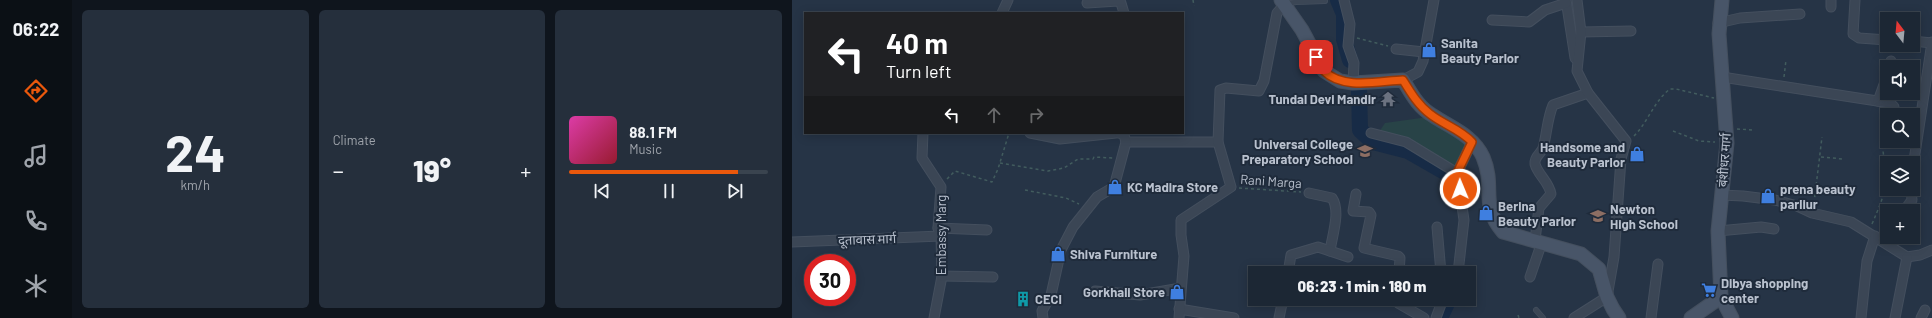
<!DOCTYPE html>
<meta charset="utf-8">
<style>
:root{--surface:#1c2734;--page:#252f3c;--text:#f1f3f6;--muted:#a0a5ac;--line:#3a444f;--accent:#ea580c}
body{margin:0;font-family:Barlow,"Noto Sans Devanagari",sans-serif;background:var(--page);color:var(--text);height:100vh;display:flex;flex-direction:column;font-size:15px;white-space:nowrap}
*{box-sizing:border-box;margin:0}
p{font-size:13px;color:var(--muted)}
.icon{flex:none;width:22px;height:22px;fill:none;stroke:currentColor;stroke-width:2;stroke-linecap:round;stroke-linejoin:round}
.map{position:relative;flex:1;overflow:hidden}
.details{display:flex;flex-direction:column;gap:10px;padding:10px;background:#0f151d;width:720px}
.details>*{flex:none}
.guide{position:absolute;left:12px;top:12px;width:380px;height:122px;border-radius:0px;box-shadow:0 2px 10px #0003,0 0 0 1px var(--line);background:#202124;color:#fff;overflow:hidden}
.needle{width:26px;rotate:344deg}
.controls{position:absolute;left:1088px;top:12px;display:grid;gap:8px}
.controls a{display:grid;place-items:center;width:40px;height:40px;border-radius:0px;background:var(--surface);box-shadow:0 2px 10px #0003,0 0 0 1px var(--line);font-size:20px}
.speed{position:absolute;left:12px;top:254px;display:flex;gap:8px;font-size:20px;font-weight:700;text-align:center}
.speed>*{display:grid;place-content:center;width:52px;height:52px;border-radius:50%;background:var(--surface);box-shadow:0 2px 10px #0003,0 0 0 1px var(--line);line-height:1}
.speed .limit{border:6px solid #d22;background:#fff;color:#111}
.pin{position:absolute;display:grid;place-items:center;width:34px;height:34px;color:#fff;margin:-17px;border-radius:8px;box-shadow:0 2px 6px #0006}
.me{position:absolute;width:44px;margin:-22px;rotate:359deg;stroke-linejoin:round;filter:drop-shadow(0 0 3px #0008)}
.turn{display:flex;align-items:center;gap:14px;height:84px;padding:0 16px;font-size:18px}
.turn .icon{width:52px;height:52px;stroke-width:2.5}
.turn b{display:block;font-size:28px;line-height:34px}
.lanes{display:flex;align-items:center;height:38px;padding:0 16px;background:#0003;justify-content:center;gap:20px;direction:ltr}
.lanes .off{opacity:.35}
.big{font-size:30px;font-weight:800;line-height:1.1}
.details .tile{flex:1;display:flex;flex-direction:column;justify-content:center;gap:6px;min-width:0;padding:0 14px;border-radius:6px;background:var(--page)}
.details .dial{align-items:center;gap:0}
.dial b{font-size:52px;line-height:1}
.song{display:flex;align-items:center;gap:12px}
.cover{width:48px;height:48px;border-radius:6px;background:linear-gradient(135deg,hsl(320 70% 55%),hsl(350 70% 35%))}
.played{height:4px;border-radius:2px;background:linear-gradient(90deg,var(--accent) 85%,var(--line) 85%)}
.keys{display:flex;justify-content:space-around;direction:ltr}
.heat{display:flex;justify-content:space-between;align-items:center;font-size:22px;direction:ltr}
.details .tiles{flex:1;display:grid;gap:10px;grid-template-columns:repeat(3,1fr)}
.trip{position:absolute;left:456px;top:266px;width:228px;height:40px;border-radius:0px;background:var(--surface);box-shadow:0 2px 10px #0003,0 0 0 1px var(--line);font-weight:800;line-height:40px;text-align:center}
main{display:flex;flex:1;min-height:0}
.menu{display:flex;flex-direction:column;width:72px;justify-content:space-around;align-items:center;background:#0b1015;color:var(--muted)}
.menu .icon{width:28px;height:28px}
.menu .on{color:var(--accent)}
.menu b{font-size:18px;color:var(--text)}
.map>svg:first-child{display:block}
.green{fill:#284347}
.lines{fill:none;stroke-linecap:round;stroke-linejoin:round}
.river{stroke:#172b46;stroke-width:16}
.lane-casing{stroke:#444f5e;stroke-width:6}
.street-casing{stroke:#444f5e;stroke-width:11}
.secondary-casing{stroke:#444f5e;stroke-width:15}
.path{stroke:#425c5e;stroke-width:1.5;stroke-dasharray:3 3;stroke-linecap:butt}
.lane{stroke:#3b4655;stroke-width:4.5}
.street{stroke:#3b4655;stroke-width:9}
.secondary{stroke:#485568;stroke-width:13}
.route-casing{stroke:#983908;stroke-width:10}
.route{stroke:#ea580c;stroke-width:7}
.labels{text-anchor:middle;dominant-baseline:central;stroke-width:4;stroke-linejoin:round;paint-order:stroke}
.poi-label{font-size:13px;font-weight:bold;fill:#b9c1ce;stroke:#1f2b3b;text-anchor:start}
.street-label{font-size:13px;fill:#b9c1ce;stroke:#1f2b3b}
</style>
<main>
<nav class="menu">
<b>06:22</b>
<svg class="icon on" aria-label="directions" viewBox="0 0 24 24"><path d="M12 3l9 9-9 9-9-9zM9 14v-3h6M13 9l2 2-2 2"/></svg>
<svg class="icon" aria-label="music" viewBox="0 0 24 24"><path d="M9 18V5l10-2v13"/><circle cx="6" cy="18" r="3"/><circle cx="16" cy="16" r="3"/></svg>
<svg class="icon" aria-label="phone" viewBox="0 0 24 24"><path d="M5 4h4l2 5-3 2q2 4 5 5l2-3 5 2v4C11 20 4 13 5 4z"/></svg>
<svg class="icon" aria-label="climate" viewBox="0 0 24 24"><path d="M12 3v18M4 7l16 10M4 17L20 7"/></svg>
</nav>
<section class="details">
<div class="tiles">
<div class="tile dial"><b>24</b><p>km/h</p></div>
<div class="tile"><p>Climate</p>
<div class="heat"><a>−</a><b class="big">19°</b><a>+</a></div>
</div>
<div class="tile">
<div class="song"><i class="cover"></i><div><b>88.1 FM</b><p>Music</p></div></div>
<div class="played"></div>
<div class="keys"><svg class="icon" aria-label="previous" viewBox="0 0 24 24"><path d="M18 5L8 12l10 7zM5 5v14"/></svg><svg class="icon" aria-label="pause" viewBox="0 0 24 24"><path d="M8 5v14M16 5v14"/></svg><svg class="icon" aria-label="next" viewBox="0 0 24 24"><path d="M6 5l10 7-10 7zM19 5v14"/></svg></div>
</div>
</div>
</section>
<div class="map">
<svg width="1140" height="318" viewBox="0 0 1140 318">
<rect width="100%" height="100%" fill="#263446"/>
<path class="green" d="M636,117L665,131L674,147L666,168L614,141L587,132L593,123Z"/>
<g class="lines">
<g class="river">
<path d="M546,0L552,14V39L558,60"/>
<path d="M567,90L568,130L581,142L616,151L665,179L666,196"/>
<path d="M648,318L657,299"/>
</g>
<g class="lane-casing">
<g id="lane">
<path d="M493,4L504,2L533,1"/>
<path d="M744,310L751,318"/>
</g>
</g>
<g class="street-casing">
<g id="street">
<path d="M552,0L558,24L556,46L562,63L561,83"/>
<path d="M774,0L783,58"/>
<path d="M1039,0V7"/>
<path d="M1063,0L1061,34L1067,38L1095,40"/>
<path d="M295,3L326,1L329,3L332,13"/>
<path d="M210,13L216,0"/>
<path d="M700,20L737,22L753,10L774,3"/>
<path d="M926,23L948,18L1008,14"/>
<path d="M789,32L839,31"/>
<path d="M1121,41L1140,43"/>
<path d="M604,49L632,52"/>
<path d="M1098,67L1099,61"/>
<path d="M930,77L1098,103L1102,107L1101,115"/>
<path d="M611,80L626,72L631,61L642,0"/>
<path d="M1086,101L1095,76"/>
<path d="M131,133L130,158L149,187L146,228L149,236L150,276L142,318"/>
<path d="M238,133L268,139L324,133"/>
<path d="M579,133L614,142L665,173"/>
<path d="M334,142H426"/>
<path d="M1121,167L1140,42"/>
<path d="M517,193L540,198C549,211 540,236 538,251"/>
<path d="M564,194L561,211L577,212L579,215L572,248L606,256L608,258L607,273"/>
<path d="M929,195L951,196L983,200L1005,206L1020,213L1059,222L1115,257L1128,255L1140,250"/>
<path d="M1112,211L1120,200L1119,189"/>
<path d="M645,227L649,273"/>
<path d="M146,228L195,230"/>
<path d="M926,231L969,227L982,229"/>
<path d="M743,240L747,208L759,194C757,182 746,175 743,164C742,156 749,154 751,148C755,134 755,119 761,105L796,93"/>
<path d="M0,242L149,236"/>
<path d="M496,273L499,255L526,247L556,257"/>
<path d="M666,273L672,220L665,173L680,142"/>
<path d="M150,276L201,277"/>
<path d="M738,277L750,242"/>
<path d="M303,291L348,295L389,288"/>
<path d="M605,299L606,303L632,318"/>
<path d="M387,309L442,318"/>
<path d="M251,318L250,311L259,295L269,250L281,227L305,197L322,187L334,142L332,135L327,133"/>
<path d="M387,318L392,256L389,235V220L439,187L426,142L428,90L434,88L467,91L472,81L485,13L492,5"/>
<path d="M487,318L491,299"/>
<path d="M644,318L651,299"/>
<path d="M782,318L815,297L822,257L829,159L834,141L796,93L785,71L789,32L785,0"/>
<path d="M859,318L866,264"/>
<path d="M1069,318L1075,261L1083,236"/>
<path d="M1103,318L1115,257"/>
<path d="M1129,318L1133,310"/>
</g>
</g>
<g class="secondary-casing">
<g id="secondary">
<path d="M489,0L510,30L532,71L548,81L561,83L611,80C619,93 626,107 640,115C659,128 681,135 691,157C704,188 687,204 711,232L789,254L807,269L815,297L821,309L827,318"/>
<path d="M930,0L927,34L935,143L926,231L929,297L940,318"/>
<path d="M899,318L929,297"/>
</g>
</g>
<g class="path">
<path d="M401,0L402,6"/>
<path d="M565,38L596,46"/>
<path d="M992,77L994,60"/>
<path d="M945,129L961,130"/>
<path d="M881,131L907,141L923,142"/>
<path d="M842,136C856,122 862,101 878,89H884L922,98"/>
<path d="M1029,157L1051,159"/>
<path d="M208,163L256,171L272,168L286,159H301L302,157L321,158"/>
<path d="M155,179L163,171L200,182L206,169L217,133"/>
<path d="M447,188L509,192"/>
<path d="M233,190L274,198L287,204"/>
<path d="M1022,203L1030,137"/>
<path d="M1080,224C1094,191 1096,187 1091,151L1097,142"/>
<path d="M726,315L727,318"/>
</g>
<use href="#lane" class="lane"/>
<use href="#street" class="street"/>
<use href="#secondary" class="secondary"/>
</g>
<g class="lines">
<g class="route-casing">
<path id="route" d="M524,57C527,61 529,68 532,71C551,90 587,81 611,80C619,93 626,105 638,114C652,125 668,129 680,142L665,173L668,189"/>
</g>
<use href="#route" class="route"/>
</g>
<defs>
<g id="shop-bare" transform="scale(1.2)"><path d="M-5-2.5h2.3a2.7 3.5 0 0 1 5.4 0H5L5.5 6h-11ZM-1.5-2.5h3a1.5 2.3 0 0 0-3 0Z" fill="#3f7fe0" stroke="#1f2b3b" stroke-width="2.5" paint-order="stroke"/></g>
<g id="temple-bare" transform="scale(1.2)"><path d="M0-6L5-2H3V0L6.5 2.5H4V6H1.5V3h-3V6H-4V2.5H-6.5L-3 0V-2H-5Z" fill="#6b7280" stroke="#1f2b3b" stroke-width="2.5" paint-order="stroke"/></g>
<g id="school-bare" transform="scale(1.2)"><path d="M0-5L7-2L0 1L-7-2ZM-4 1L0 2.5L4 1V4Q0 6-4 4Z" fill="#8d6e63" stroke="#1f2b3b" stroke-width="2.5" paint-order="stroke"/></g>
<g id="supermarket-bare" transform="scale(1.2)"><path d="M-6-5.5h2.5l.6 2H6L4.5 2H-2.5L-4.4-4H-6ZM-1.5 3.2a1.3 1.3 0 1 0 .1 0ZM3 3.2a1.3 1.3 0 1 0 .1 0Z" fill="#3f7fe0" stroke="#1f2b3b" stroke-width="2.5" paint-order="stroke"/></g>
<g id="building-bare" transform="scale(1.2)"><path d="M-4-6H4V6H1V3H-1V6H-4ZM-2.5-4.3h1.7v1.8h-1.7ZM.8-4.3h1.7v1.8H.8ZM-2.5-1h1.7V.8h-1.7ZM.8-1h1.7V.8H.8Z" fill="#0f9aa8" stroke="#1f2b3b" stroke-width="2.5" paint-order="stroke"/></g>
</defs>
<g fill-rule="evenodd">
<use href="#shop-bare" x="637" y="50"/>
<use href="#temple-bare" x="596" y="99"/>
<use href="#school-bare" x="573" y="151"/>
<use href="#shop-bare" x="845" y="154"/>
<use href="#shop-bare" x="323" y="187"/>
<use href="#shop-bare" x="976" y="196"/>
<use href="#shop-bare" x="694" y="213"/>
<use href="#school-bare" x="806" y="216"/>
<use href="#shop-bare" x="266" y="254"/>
<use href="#supermarket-bare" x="917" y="290"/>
<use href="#shop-bare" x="385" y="292"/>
<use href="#building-bare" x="231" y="299"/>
</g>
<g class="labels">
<g class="poi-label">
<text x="649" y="43">Sanita<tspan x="649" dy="15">Beauty Parlor</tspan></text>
<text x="584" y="99" text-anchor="end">Tundal Devi Mandir</text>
<text x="561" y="144" text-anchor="end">Universal College<tspan x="561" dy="15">Preparatory School</tspan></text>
<text x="833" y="147" text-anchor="end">Handsome and<tspan x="833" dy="15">Beauty Parlor</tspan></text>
<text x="335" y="187">KC Madira Store</text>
<text x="988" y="189">prena beauty<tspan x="988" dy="15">parliur</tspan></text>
<text x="706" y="206">Berina<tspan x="706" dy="15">Beauty Parlor</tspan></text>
<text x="818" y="209">Newton<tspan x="818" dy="15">High School</tspan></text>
<text x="278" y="254">Shiva Furniture</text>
<text x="929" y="283">Dibya shopping<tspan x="929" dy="15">center</tspan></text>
<text x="373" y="292" text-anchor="end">Gorkhali Store</text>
<text x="243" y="299">CECI</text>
</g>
<g class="street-label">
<text transform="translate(932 160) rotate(-86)">बंशीधर मार्ग</text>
<text transform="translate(479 181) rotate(4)">Rani Marga</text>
<text transform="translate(149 235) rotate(-90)">Embassy Marg</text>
<text transform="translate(75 239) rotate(-2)">दूतावास मार्ग</text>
</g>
</g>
</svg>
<div class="controls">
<a><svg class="needle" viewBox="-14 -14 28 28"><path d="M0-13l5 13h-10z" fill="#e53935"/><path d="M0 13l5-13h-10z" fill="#a0a5ac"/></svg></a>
<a><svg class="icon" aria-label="sound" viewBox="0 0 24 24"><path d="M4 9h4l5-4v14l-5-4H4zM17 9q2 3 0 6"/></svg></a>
<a><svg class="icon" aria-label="search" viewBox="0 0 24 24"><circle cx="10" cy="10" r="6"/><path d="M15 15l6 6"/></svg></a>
<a><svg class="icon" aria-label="layers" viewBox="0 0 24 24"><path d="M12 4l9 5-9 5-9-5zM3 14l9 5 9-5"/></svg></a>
<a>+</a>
</div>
<div class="speed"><div class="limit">30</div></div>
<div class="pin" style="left:524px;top:57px;background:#d93025"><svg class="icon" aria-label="arrive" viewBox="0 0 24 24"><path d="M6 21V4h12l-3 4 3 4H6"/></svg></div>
<svg class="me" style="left:668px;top:189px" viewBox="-20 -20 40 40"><circle r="17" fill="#ea580c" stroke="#fff" stroke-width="3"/><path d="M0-11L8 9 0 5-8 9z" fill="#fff"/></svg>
<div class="trip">06:23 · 1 min · 180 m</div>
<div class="guide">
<div class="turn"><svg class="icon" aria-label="left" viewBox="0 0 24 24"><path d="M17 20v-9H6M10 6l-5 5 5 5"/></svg><div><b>40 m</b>Turn left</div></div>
<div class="lanes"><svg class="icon" aria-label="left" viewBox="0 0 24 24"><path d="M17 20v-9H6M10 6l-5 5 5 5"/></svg><svg class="icon off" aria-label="ahead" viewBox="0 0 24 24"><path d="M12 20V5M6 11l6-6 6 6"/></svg><svg class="icon off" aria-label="right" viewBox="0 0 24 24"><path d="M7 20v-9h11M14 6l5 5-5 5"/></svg></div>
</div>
</div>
</main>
